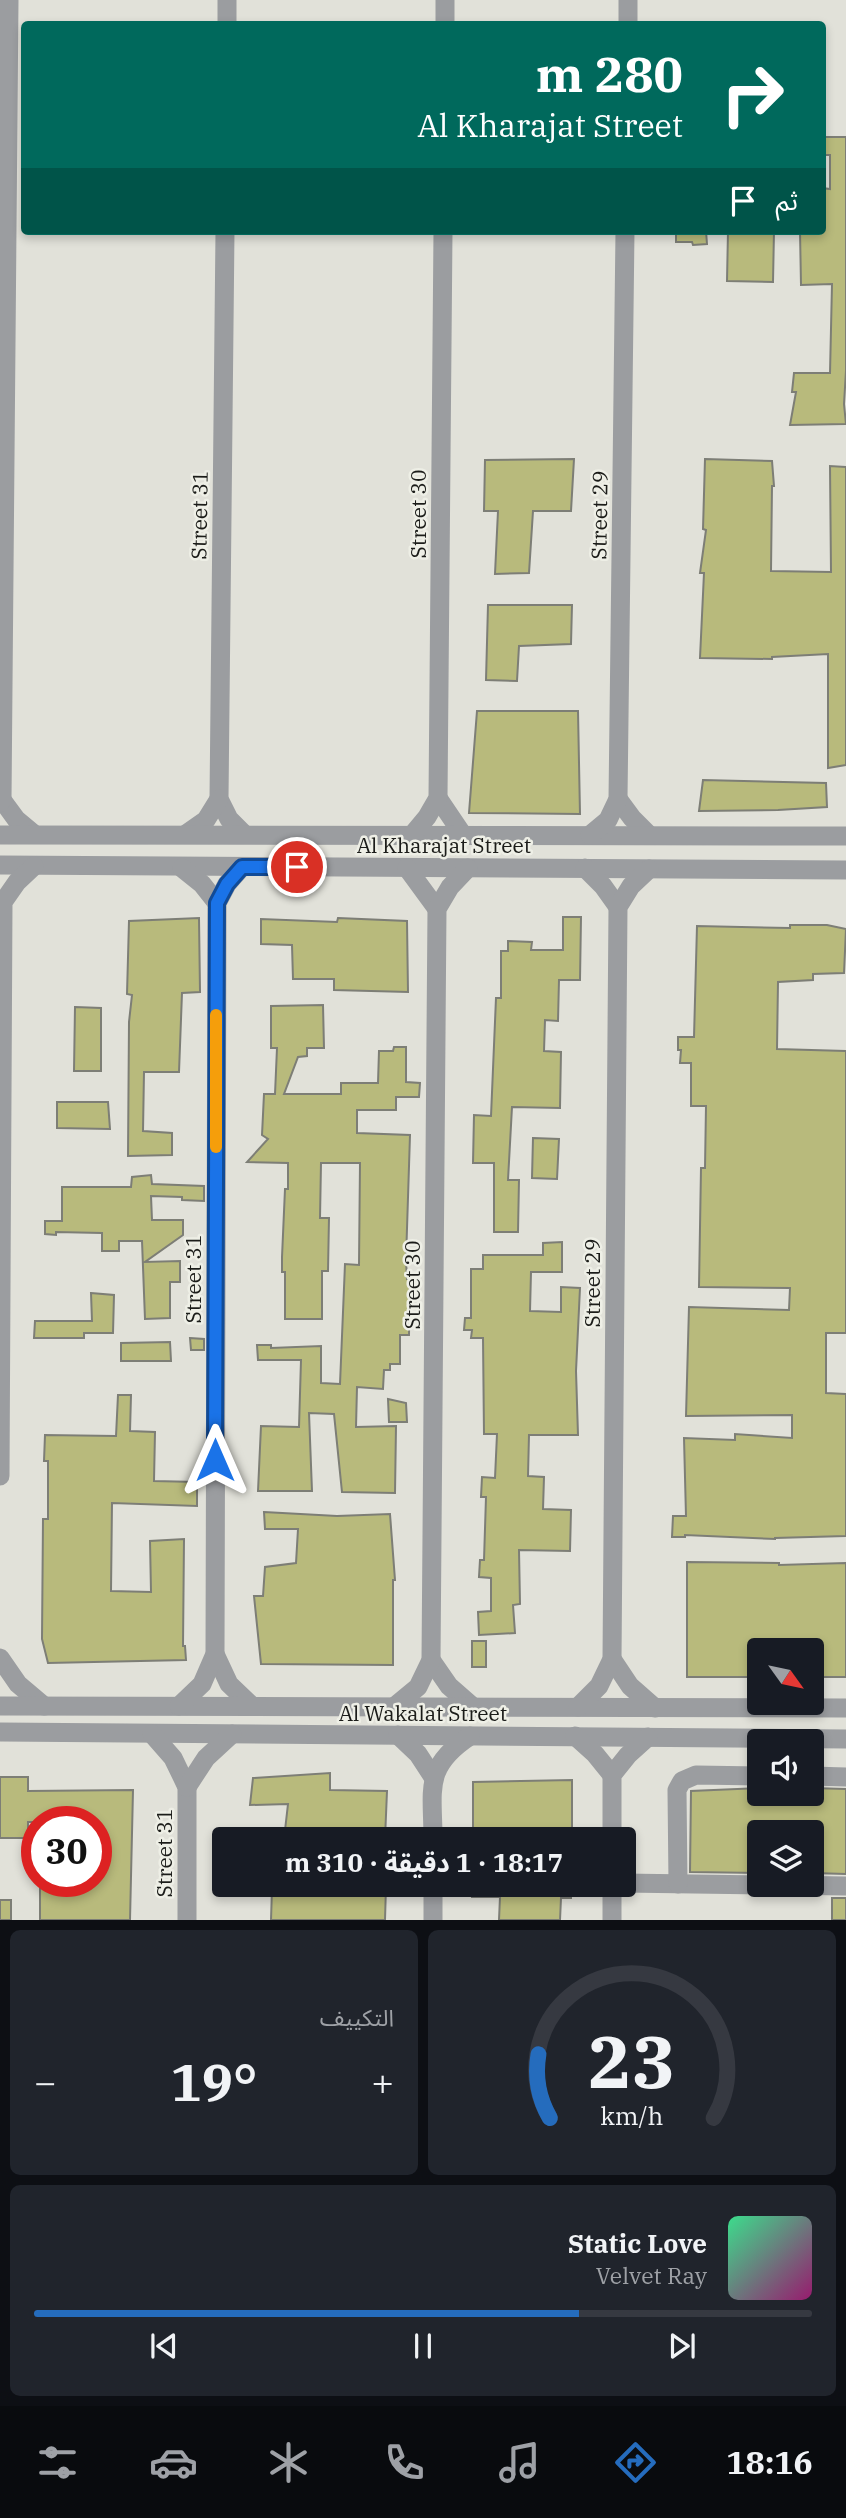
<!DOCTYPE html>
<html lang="ar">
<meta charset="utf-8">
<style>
:root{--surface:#171b24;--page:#20242c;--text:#f1f3f6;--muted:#9ea1a6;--line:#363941;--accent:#256cbd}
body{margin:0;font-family:"IBM Plex Serif","Noto Sans Arabic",serif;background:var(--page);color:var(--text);direction:rtl;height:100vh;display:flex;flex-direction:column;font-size:26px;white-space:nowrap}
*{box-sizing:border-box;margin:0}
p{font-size:23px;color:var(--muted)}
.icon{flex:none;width:38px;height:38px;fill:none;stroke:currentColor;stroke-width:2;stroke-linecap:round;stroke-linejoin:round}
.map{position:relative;height:1920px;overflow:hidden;direction:ltr}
.details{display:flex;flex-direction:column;gap:10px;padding:10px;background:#0d0f14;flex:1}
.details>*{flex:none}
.hud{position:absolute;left:21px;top:21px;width:805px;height:214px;border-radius:7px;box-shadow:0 4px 10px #0003;direction:rtl;background:#00695c;color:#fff;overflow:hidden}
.needle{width:46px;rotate:123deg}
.fabs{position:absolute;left:747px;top:1638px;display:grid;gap:14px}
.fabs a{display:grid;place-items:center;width:77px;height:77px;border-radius:7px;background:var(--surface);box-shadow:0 4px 10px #0003;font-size:35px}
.speed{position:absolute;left:21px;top:1806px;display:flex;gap:14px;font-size:35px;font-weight:700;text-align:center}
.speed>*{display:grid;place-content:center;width:91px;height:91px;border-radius:50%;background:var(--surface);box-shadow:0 4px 10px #0003;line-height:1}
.speed .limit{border:10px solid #d22;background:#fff;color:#111}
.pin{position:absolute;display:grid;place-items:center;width:60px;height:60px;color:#fff;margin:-30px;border:4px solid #fff;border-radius:50%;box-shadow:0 2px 7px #0007}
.me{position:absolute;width:77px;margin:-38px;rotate:0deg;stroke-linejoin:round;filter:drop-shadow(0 0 5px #0008)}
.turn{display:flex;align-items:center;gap:24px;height:147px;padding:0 28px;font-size:32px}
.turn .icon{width:91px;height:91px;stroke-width:2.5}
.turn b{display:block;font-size:49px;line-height:60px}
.then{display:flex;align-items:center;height:66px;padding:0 28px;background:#0003;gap:14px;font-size:26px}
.big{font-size:52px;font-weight:700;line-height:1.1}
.details .tile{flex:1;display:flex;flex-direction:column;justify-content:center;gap:10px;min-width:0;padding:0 24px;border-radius:10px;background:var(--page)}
.details .dial{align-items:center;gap:0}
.dial svg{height:182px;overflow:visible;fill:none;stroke:var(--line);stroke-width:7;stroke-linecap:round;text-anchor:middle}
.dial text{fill:var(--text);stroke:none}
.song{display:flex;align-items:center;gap:21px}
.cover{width:84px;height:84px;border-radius:10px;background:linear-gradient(135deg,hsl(150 70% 55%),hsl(320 70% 35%))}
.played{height:7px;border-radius:4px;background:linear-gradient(90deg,var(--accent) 70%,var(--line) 70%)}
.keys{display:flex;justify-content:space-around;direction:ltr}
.heat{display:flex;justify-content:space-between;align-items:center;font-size:38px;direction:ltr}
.details .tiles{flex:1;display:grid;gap:10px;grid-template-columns:1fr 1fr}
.tile:last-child{grid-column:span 2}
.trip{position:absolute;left:212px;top:1827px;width:424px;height:70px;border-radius:7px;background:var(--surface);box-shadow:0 4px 10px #0003;font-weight:700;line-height:70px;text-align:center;direction:rtl}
.tab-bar{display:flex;height:112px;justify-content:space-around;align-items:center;background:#090b0e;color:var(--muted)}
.tab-bar .icon{width:49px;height:49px}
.tab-bar .current{color:var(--accent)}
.tab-bar b{font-size:32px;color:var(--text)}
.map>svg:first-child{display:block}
.building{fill:#b8ba7c;stroke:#7d7e76;stroke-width:2}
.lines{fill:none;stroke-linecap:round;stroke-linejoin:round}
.minor{stroke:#9b9da0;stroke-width:19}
.route-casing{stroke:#114b97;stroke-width:18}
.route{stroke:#1a73e8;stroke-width:12}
.slow{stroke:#f59e0b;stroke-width:12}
.labels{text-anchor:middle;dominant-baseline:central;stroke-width:5;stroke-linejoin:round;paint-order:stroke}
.street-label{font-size:21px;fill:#1b1c19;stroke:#eeefe6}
</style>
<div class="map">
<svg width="846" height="1920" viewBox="0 0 846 1920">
<rect width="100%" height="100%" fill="#e1e1d9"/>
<g class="building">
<path d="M822,137H846V371L844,404L846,424L790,425L796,392H792L794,373H830L832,284L801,285L800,231H822V188L830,189V155H822Z"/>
<path d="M676,231H706L707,244L693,245L692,242H676Z"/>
<path d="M728,231H774L773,282L727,281Z"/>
<path d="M574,459L571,511H533L529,573L495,574L498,511H484L485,460Z"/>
<path d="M705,459L772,461L774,486H772L771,571L831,572L830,466L846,467V765L828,768V654L772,657V659L700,658L704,573H700L706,530L703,529Z"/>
<path d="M488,605H572L571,644L519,646L517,681L486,680Z"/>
<path d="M477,711H578L580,814L469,813Z"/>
<path d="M703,780L826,783L827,807L778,810L699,811Z"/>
<path d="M563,917H581L580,980H559L558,1021L545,1020L544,1051L561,1052L560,1108L512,1107L508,1180H519L518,1232H494V1163H473L474,1115L491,1116L496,998H501V951H508V941L532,942L531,950H563Z"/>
<path d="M199,918L200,992L182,993L179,1072H144L143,1131L172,1133V1155L128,1156L129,1022L132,995L127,994L129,921Z"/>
<path d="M338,918L407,921L408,992L334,990V979H293L292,945L261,944V919L337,922Z"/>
<path d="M790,925H827L846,929L844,973L813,974V980L778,982L777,1049L846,1051V1333H826V1393L846,1394V1536L775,1538V1539L685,1535V1537H672L673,1516H686L684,1438L735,1440V1434L792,1438V1415L686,1416L689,1307L789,1310L790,1288L699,1287L701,1168H705L706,1106H691V1063H680L681,1050H678V1037H694L697,926L790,928Z"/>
<path d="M323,1005L324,1048H307V1056L298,1057L284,1094H341V1083H378L379,1051H393L394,1047H406V1082L420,1083L419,1097H396V1110H357V1133L410,1135L406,1260L407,1279H410L409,1335H400V1364H390V1370H384L383,1389L357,1387L356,1427L396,1426L395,1493L342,1492L334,1414L309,1413L312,1491H258L261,1426L299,1427L301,1360H258L257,1345H271V1348L321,1346V1383L340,1384L345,1264L359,1265L360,1163H321L320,1218H329L328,1271H322V1319H285V1272H282V1257L285,1189H288V1163L247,1162L268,1139L262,1135L264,1094H275L277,1048H271V1006Z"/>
<path d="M75,1007L101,1008V1071H74Z"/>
<path d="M57,1102H108L110,1129L57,1128Z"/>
<path d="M533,1138L559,1139L557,1179L532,1178Z"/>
<path d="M151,1175L152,1184L204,1186V1201L182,1200V1197L151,1196L152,1220H183V1235L145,1262L180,1261V1282H170V1318L145,1319L142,1241H119V1251H102V1233L56,1232V1235L45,1234V1221H62V1187H131L132,1177Z"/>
<path d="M562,1242V1272H531L530,1311L561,1312V1287L580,1288L576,1371L578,1435H529L528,1476L544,1477L543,1509L571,1510L570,1551L519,1550L520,1604L513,1605L515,1633L479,1635L478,1612L491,1611V1578L479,1577L480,1560H484L486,1497H481L482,1477L495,1478L497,1434H484L483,1338H471L472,1330H464L465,1318H471V1269H483V1255H543V1243Z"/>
<path d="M91,1293L114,1295L113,1333H84V1338H34L35,1321H92Z"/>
<path d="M190,1338L204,1339V1350H191Z"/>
<path d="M170,1342L171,1361H121V1343Z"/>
<path d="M118,1395H131L130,1431L155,1432L154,1481L197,1482V1506L112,1503L111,1591L151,1592L150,1541L184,1539L183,1646H185L186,1660L48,1663L42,1639L43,1519H48V1461H44L45,1435L116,1436Z"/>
<path d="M388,1399L406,1403L407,1422H389Z"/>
<path d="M264,1512L337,1516L390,1514L395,1580H393V1665L261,1664L254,1596H263L265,1567L296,1563L298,1529H265Z"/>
<path d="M687,1562L779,1563V1565L846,1563V1677H812V1642H777V1650H760V1677H687Z"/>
<rect x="472" y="1641" width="14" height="26"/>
<path d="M330,1773V1790L387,1791L385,1839H284L288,1804L250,1805L253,1778Z"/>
<path d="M0,1777H28V1791L133,1790L130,1920H40V1881H96V1822H28V1838H0Z"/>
<path d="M572,1780V1839H473V1782Z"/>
<path d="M760,1788V1794H812V1788L846,1789V1874L812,1873V1832H760V1873L690,1872L691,1791Z"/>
<path d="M280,1885L386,1886L385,1920H271L272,1889H280Z"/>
<path d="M472,1885H571V1898H561L560,1920H499L500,1897H472Z"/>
<rect x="832" y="1898" width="14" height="22"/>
<rect x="0" y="1900" width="11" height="20"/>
</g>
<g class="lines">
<g class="minor">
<path d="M227,24V0"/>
<path d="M445,24V0"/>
<path d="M628,24V0"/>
<path d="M225,231L219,799L229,819L244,834"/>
<path d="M438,798L463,835"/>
<path d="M618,799L632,818L649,835"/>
<path d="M2,800L16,819L34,834"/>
<path d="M0,803L2,800L9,0"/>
<path d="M186,834L206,820L219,799"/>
<path d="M0,835L846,836"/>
<path d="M412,835L427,817L438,798L443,231"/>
<path d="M590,835L608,820L618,799L625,231"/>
<path d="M0,865L846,870"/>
<path d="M182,868L202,884L217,903"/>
<path d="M407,868L437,909"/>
<path d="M585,868L603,886L618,907"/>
<path d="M0,1476L3,902L17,882L34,866"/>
<path d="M215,1654L229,1684L252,1706"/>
<path d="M0,1658L18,1684L44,1706"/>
<path d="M612,1659L630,1686L655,1708"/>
<path d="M431,1660L449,1686L473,1707"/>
<path d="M0,1706L846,1708"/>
<path d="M179,1706L202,1684L215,1654L217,903L227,884L242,867"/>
<path d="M395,1706L418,1687L431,1660L437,909L450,887L468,868"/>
<path d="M578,1707L599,1686L612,1659L618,907L631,886L649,869"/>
<path d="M0,1732L846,1739"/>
<path d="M152,1734L173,1758L187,1787V1920"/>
<path d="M398,1735L418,1754L433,1777"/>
<path d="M575,1736L595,1754L612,1775"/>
<path d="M812,1776L846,1777"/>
<path d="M187,1787L206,1758L232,1734"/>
<path d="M433,1839C433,1790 423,1767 470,1736"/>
<path d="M612,1839V1775L628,1755L648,1737"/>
<path d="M623,1883L846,1886"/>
<path d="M678,1884L677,1790L682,1781L696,1775L760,1776"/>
<path d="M433,1885V1920"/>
<path d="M612,1885V1920"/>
</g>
</g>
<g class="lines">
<g class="route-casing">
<path id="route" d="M215,1460L217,903L227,884L242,867H297"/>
</g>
<use href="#route" class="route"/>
<path class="slow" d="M216,1147V1015"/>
</g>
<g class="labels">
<g class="street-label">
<text transform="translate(418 514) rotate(-90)">Street 30</text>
<text transform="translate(199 515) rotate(-89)">Street 31</text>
<text transform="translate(599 515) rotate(-89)">Street 29</text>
<text x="444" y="845">Al Kharajat Street</text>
<text transform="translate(193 1279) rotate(-90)">Street 31</text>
<text transform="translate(592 1283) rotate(-90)">Street 29</text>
<text transform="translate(412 1285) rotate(-90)">Street 30</text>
<text x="423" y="1713">Al Wakalat Street</text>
<text transform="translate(164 1853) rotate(-90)">Street 31</text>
</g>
</g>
</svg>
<div class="fabs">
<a><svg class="needle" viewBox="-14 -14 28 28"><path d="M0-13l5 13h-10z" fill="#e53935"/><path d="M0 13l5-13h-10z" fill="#9ea1a6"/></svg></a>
<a><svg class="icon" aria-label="sound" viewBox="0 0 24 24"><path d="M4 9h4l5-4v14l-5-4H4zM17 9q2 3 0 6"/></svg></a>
<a><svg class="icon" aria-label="layers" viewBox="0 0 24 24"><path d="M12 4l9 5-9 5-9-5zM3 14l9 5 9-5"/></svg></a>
</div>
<div class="speed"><div class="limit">30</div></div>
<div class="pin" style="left:297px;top:867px;background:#d93025"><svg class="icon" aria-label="arrive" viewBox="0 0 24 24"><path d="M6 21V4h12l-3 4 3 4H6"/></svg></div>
<svg class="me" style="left:215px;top:1460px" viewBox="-20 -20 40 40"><path d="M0-17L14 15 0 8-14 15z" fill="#1a73e8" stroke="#fff" stroke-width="4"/></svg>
<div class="trip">18:17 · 1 دقيقة · 310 m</div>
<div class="hud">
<div class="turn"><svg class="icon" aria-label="right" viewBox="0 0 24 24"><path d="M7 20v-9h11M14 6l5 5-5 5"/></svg><div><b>280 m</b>Al Kharajat Street</div></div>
<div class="then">ثم<svg class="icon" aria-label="arrive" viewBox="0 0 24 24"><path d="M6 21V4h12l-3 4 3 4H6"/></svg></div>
</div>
</div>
<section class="details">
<div class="tiles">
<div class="tile dial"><svg viewBox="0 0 100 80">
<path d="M14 69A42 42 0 1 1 86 69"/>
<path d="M14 69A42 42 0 0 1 9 41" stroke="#256cbd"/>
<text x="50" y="56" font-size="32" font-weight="700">23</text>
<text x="50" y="72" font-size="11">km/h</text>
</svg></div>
<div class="tile"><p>التكييف</p>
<div class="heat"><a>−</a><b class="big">19°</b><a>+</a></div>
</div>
<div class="tile">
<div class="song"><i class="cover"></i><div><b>Static Love</b><p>Velvet Ray</p></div></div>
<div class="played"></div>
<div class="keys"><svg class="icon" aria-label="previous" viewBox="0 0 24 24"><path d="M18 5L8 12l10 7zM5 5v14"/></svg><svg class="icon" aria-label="pause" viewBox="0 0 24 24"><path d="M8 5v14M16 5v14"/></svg><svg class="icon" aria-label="next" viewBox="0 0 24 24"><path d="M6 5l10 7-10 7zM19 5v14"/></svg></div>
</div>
</div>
</section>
<nav class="tab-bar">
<b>18:16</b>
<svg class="icon current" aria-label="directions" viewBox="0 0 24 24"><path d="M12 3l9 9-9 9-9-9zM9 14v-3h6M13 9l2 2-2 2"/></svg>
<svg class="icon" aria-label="music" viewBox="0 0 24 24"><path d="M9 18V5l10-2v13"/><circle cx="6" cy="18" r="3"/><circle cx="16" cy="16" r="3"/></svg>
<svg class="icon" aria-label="phone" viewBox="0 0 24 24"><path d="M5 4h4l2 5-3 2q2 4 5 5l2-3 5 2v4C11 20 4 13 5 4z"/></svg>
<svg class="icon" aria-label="climate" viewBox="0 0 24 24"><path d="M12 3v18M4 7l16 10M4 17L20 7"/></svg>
<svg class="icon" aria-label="car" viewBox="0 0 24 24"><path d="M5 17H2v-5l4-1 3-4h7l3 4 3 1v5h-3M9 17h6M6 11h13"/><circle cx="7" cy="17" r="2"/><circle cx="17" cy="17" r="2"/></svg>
<svg class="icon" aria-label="filters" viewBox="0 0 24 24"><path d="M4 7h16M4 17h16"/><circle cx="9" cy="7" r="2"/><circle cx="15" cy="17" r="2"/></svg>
</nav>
